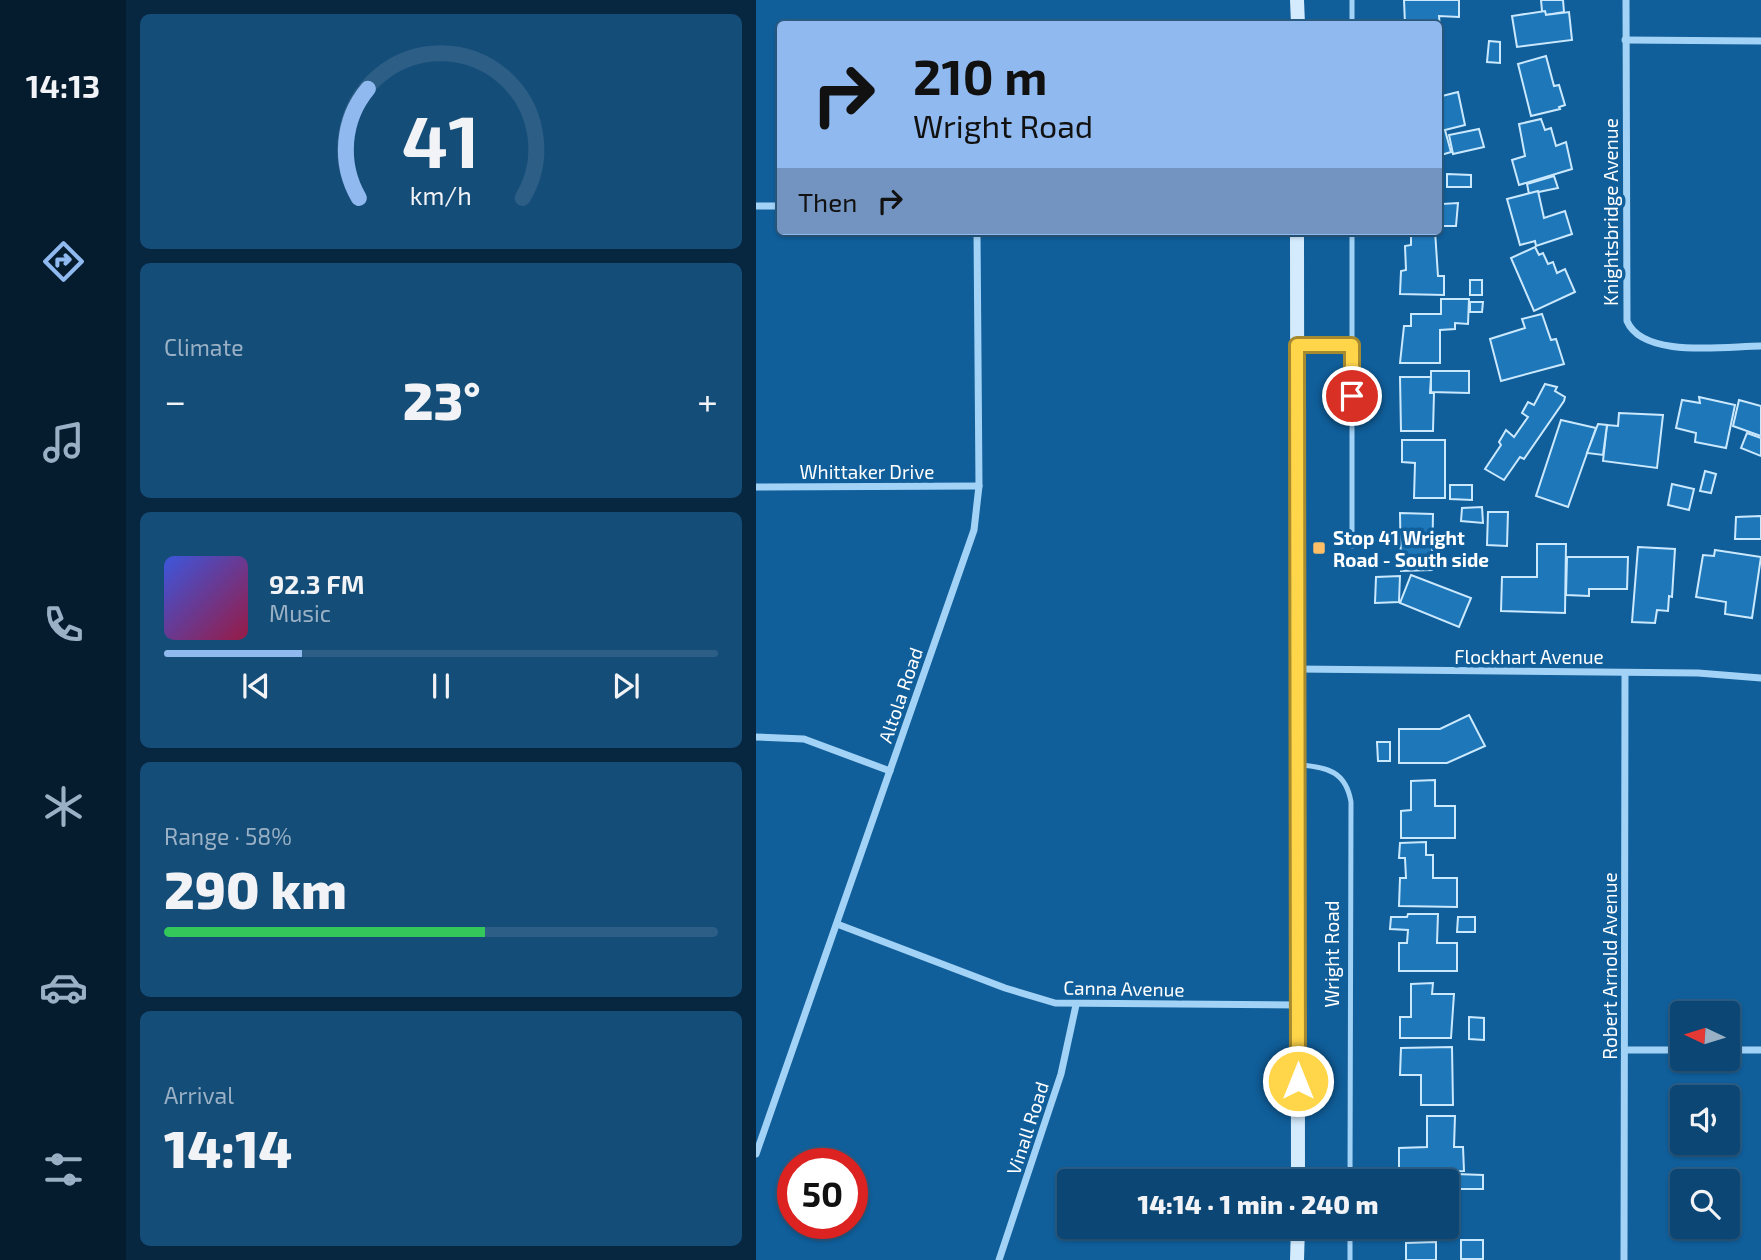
<!DOCTYPE html>
<meta charset="utf-8">
<style>
:root{--surface:#0c4674;--page:#154d79;--text:#f1f3f6;--muted:#9ab1c5;--line:#2c5e86;--accent:#90b9f0}
body{margin:0;font-family:"Exo 2",sans-serif;background:var(--page);color:var(--text);height:100vh;display:flex;flex-direction:column;font-size:26px;white-space:nowrap}
*{box-sizing:border-box;margin:0}
p{font-size:23px;color:var(--muted)}
.icon{flex:none;width:38px;height:38px;fill:none;stroke:currentColor;stroke-width:2;stroke-linecap:round;stroke-linejoin:round}
.map{position:relative;flex:1;overflow:hidden}
.side{display:flex;flex-direction:column;gap:14px;padding:14px;background:#072640;width:630px}
.side>*{flex:none}
.banner{position:absolute;left:21px;top:21px;width:665px;height:214px;border-radius:7px;box-shadow:0 2px 5px #0004,0 0 0 2px var(--line);background:#90b9f0;color:#111;overflow:hidden}
.needle{width:46px;rotate:274deg}
.buttons{position:absolute;left:914px;top:1001px;display:grid;gap:14px}
.buttons a{display:grid;place-items:center;width:70px;height:70px;border-radius:7px;background:var(--surface);box-shadow:0 2px 5px #0004,0 0 0 2px var(--line);font-size:35px}
.speed{position:absolute;left:21px;top:1148px;display:flex;gap:14px;font-size:35px;font-weight:700;text-align:center}
.speed>*{display:grid;place-content:center;width:91px;height:91px;border-radius:50%;background:var(--surface);box-shadow:0 2px 5px #0004,0 0 0 2px var(--line);line-height:1}
.speed .limit{border:10px solid #d22;background:#fff;color:#111}
.pin{position:absolute;display:grid;place-items:center;width:60px;height:60px;color:#fff;margin:-30px;border:4px solid #fff;border-radius:50%;box-shadow:0 2px 7px #0007}
.me{position:absolute;width:77px;margin:-38px;rotate:0deg;stroke-linejoin:round;filter:drop-shadow(0 0 5px #0008)}
.turn{display:flex;align-items:center;gap:24px;height:147px;padding:0 21px;font-size:32px}
.turn .icon{width:91px;height:91px;stroke-width:2.5}
.turn b{display:block;font-size:49px;line-height:60px}
.then{display:flex;align-items:center;height:66px;padding:0 21px;background:#0003;gap:14px;font-size:26px}
.big{font-size:52px;font-weight:800;line-height:1.1}
.side .widget{flex:1;display:flex;flex-direction:column;justify-content:center;gap:10px;min-width:0;padding:0 24px;border-radius:10px;background:var(--page)}
.side .dial{align-items:center;gap:0}
.dial svg{height:182px;overflow:visible;fill:none;stroke:var(--line);stroke-width:7;stroke-linecap:round;text-anchor:middle}
.dial text{fill:var(--text);stroke:none}
.song{display:flex;align-items:center;gap:21px}
.cover{width:84px;height:84px;border-radius:10px;background:linear-gradient(135deg,hsl(230 70% 55%),hsl(340 70% 35%))}
.played{height:7px;border-radius:4px;background:linear-gradient(90deg,var(--accent) 25%,var(--line) 25%)}
.keys{display:flex;justify-content:space-around;direction:ltr}
.heat{display:flex;justify-content:space-between;align-items:center;font-size:38px;direction:ltr}
.charge{height:10px;border-radius:5px;background:linear-gradient(90deg,#34c759 58%,var(--line) 0)}
.trip{position:absolute;left:301px;top:1169px;width:402px;height:70px;border-radius:7px;background:var(--surface);box-shadow:0 2px 5px #0004,0 0 0 2px var(--line);font-weight:800;line-height:70px;text-align:center}
main{display:flex;flex:1;min-height:0}
.tab-bar{display:flex;flex-direction:column;width:126px;justify-content:space-around;align-items:center;background:#051c2e;color:var(--muted)}
.tab-bar .icon{width:49px;height:49px}
.tab-bar .selected{color:var(--accent)}
.tab-bar b{font-size:32px;color:var(--text)}
.map>svg:first-child{display:block}
.building{fill:#1e77b9;stroke:#cbe9fe;stroke-width:2}
.lines{fill:none;stroke-linecap:round;stroke-linejoin:round}
.service{stroke:#a2d2f5;stroke-width:5}
.minor{stroke:#a2d2f5;stroke-width:7}
.secondary{stroke:#d3ebfd;stroke-width:14}
.route-casing{stroke:#a68a30;stroke-width:18}
.route{stroke:#ffd54a;stroke-width:12}
.poi-dot{fill:#ffbf66;stroke:#105e9a;stroke-width:2.5}
.labels{text-anchor:middle;dominant-baseline:central;stroke-width:7;stroke-linejoin:round;paint-order:stroke}
.street-label{font-size:19px;fill:#fff;stroke:#105e9a}
.poi-label{font-size:19px;font-weight:bold;fill:#fff;stroke:#105e9a;text-anchor:start}
</style>
<main>
<nav class="tab-bar">
<b>14:13</b>
<svg class="icon selected" aria-label="directions" viewBox="0 0 24 24"><path d="M12 3l9 9-9 9-9-9zM9 14v-3h6M13 9l2 2-2 2"/></svg>
<svg class="icon" aria-label="music" viewBox="0 0 24 24"><path d="M9 18V5l10-2v13"/><circle cx="6" cy="18" r="3"/><circle cx="16" cy="16" r="3"/></svg>
<svg class="icon" aria-label="phone" viewBox="0 0 24 24"><path d="M5 4h4l2 5-3 2q2 4 5 5l2-3 5 2v4C11 20 4 13 5 4z"/></svg>
<svg class="icon" aria-label="climate" viewBox="0 0 24 24"><path d="M12 3v18M4 7l16 10M4 17L20 7"/></svg>
<svg class="icon" aria-label="car" viewBox="0 0 24 24"><path d="M5 17H2v-5l4-1 3-4h7l3 4 3 1v5h-3M9 17h6M6 11h13"/><circle cx="7" cy="17" r="2"/><circle cx="17" cy="17" r="2"/></svg>
<svg class="icon" aria-label="filters" viewBox="0 0 24 24"><path d="M4 7h16M4 17h16"/><circle cx="9" cy="7" r="2"/><circle cx="15" cy="17" r="2"/></svg>
</nav>
<section class="side">
<div class="widget dial"><svg viewBox="0 0 100 80">
<path d="M14 69A42 42 0 1 1 86 69"/>
<path d="M14 69A42 42 0 0 1 18 21" stroke="#90b9f0"/>
<text x="50" y="56" font-size="32" font-weight="700">41</text>
<text x="50" y="72" font-size="11">km/h</text>
</svg></div>
<div class="widget"><p>Climate</p>
<div class="heat"><a>−</a><b class="big">23°</b><a>+</a></div>
</div>
<div class="widget">
<div class="song"><i class="cover"></i><div><b>92.3 FM</b><p>Music</p></div></div>
<div class="played"></div>
<div class="keys"><svg class="icon" aria-label="previous" viewBox="0 0 24 24"><path d="M18 5L8 12l10 7zM5 5v14"/></svg><svg class="icon" aria-label="pause" viewBox="0 0 24 24"><path d="M8 5v14M16 5v14"/></svg><svg class="icon" aria-label="next" viewBox="0 0 24 24"><path d="M6 5l10 7-10 7zM19 5v14"/></svg></div>
</div>
<div class="widget"><p>Range · 58%</p><b class="big">290 km</b><div class="charge"></div></div>
<div class="widget"><p>Arrival</p><b class="big">14:14</b></div>
</section>
<div class="map">
<svg width="1005" height="1260" viewBox="0 0 1005 1260">
<rect width="100%" height="100%" fill="#105e9a"/>
<g class="building">
<path d="M648,0H703V17L683,16L684,29L682,24H649Z"/>
<path d="M785,0H807L808,12L790,15L786,11Z"/>
<path d="M789,11L790,15L813,12L816,40L761,47L756,16Z"/>
<path d="M733,41L744,42V63L731,62Z"/>
<path d="M790,56L798,86L803,85L809,105L803,107L804,109L775,116L762,64Z"/>
<path d="M702,92L709,125L689,130L695,152L682,156V97Z"/>
<path d="M785,119L789,130L795,128L800,146L810,142L816,169L763,185L756,160L769,156L763,124Z"/>
<path d="M723,129L728,147L697,154L693,135Z"/>
<path d="M691,174L715,175V187H691Z"/>
<path d="M798,176L802,188L773,194L771,184Z"/>
<path d="M682,184H686V204L702,203L700,226H682Z"/>
<path d="M782,191L788,218L809,211L816,234L780,246L779,241L764,245L751,199Z"/>
<path d="M679,231L682,276H688V295L644,294L645,271L650,270L649,246L655,245V232Z"/>
<path d="M779,247L783,255L787,253L792,264L797,262L801,273L809,269L819,292L778,311L755,258Z"/>
<rect x="714" y="280" width="12" height="15"/>
<path d="M685,299H713L712,324L699,323V329L684,330V363H644L648,326H655V314H685Z"/>
<path d="M714,302H727L726,312H714Z"/>
<path d="M786,314L795,340L800,339L808,364L745,381L734,339L769,328L766,319Z"/>
<path d="M675,371H713V393L675,392Z"/>
<path d="M644,377H675L674,393H678L677,431H645Z"/>
<path d="M789,384L801,387L799,391L809,397L808,401L768,459L764,457L748,480L729,469L745,445L743,442L750,430L758,437L772,417L766,413L772,402L778,405Z"/>
<path d="M943,397L979,405L970,448L939,442L940,433L920,428L926,400L944,403Z"/>
<path d="M983,400L1005,406V436L977,426Z"/>
<path d="M863,413L907,415L901,468L847,461L851,425L862,426Z"/>
<path d="M805,420L840,428L812,507L780,496Z"/>
<path d="M842,424L851,425L847,455L831,453Z"/>
<path d="M991,433L1005,438V456L985,448Z"/>
<path d="M646,440H689V498H658L659,463L646,462Z"/>
<path d="M949,471L960,474L955,493L944,491Z"/>
<path d="M916,484L938,489L933,510L912,505Z"/>
<path d="M694,485H716V500L694,499Z"/>
<path d="M726,507L727,523L705,521L706,508Z"/>
<path d="M732,512H752L751,546L731,545Z"/>
<path d="M644,513L677,514L676,570L645,571Z"/>
<path d="M1005,516V539H979L980,517Z"/>
<path d="M781,544H810L809,613L745,611L746,577H781Z"/>
<path d="M882,547L919,549L916,597L913,596L912,611L901,610L899,623L876,622Z"/>
<path d="M959,550L1005,557L996,618L969,614L970,602L940,597L947,555L958,556Z"/>
<path d="M811,557H872L871,589H833V596L810,595Z"/>
<path d="M655,575L715,598L703,627L644,603Z"/>
<path d="M644,576L643,602L619,603L620,577Z"/>
<path d="M713,715L729,746L691,763H643V729H684Z"/>
<path d="M621,742H634V761H622Z"/>
<path d="M679,780V806H699V838H645V811L655,810V781Z"/>
<path d="M670,842V855H677V878H701V907L643,906L644,878H650L649,858H643L644,843Z"/>
<path d="M652,914H682L681,943H701V971H643V943H651L652,930L634,929L635,917H651Z"/>
<path d="M702,917H719V932H701Z"/>
<path d="M677,983L676,994H698L695,1038H644V1017H655V984Z"/>
<path d="M713,1017L728,1018V1040L713,1039Z"/>
<path d="M696,1047L697,1105H665V1075H644L645,1048Z"/>
<path d="M671,1116H699L698,1147H707L708,1171L643,1173V1148L671,1147Z"/>
<path d="M700,1174L727,1175V1189H700Z"/>
<path d="M643,1227H675V1235L643,1236Z"/>
<rect x="705" y="1240" width="22" height="19"/>
<path d="M680,1242V1260H650V1243Z"/>
</g>
<g class="lines">
<g class="service">
<path d="M596,24V0"/>
<path d="M596,231V546"/>
<path d="M542,345H596"/>
<path d="M544,765C572,767 590,772 595,802L594,1181"/>
<path d="M594,1260V1227"/>
</g>
<g class="minor">
<path d="M870,0L871,321C887,359 970,346 1005,346"/>
<path d="M869,40L1005,41"/>
<path d="M0,206H24"/>
<path d="M0,487L223,486"/>
<path d="M541,669L942,673L1005,678"/>
<path d="M0,737L48,739L134,771"/>
<path d="M81,924L249,988L299,1003L542,1005"/>
<path d="M869,1050H926"/>
<path d="M971,1050H1005"/>
<path d="M0,1154L218,530L223,486L221,231"/>
<path d="M243,1260L305,1074L320,1005"/>
<path d="M868,1260L869,673"/>
</g>
<g class="secondary">
<path d="M541,0L542,24"/>
<path d="M541,231L542,1181"/>
<path d="M541,1260L542,1227"/>
</g>
</g>
<g class="lines">
<g class="route-casing">
<path id="route" d="M542,1081L541,345H596V396"/>
</g>
<use href="#route" class="route"/>
</g>
<rect class="poi-dot" x="556" y="541" width="14" height="14" rx="3.5"/>
<g class="labels">
<g class="street-label">
<text transform="translate(854 212) rotate(-90)">Knightsbridge Avenue</text>
<text x="111" y="471">Whittaker Drive</text>
<text x="773" y="656">Flockhart Avenue</text>
<text transform="translate(144 695) rotate(-71)">Altola Road</text>
<text transform="translate(575 954) rotate(-90)">Wright Road</text>
<text transform="translate(853 966) rotate(-90)">Robert Arnold Avenue</text>
<text transform="translate(368 988) rotate(1)">Canna Avenue</text>
<text transform="translate(271 1128) rotate(-72)">Vinall Road</text>
</g>
<g class="poi-label">
<text x="577" y="537">Stop 41 Wright<tspan x="577" dy="22">Road - South side</tspan></text>
</g>
</g>
</svg>
<div class="buttons">
<a><svg class="needle" viewBox="-14 -14 28 28"><path d="M0-13l5 13h-10z" fill="#e53935"/><path d="M0 13l5-13h-10z" fill="#9ab1c5"/></svg></a>
<a><svg class="icon" aria-label="sound" viewBox="0 0 24 24"><path d="M4 9h4l5-4v14l-5-4H4zM17 9q2 3 0 6"/></svg></a>
<a><svg class="icon" aria-label="search" viewBox="0 0 24 24"><circle cx="10" cy="10" r="6"/><path d="M15 15l6 6"/></svg></a>
</div>
<div class="speed"><div class="limit">50</div></div>
<div class="pin" style="left:596px;top:396px;background:#d93025"><svg class="icon" aria-label="arrive" viewBox="0 0 24 24"><path d="M6 21V4h12l-3 4 3 4H6"/></svg></div>
<svg class="me" style="left:542px;top:1081px" viewBox="-20 -20 40 40"><circle r="17" fill="#ffd54a" stroke="#fff" stroke-width="3"/><path d="M0-11L8 9 0 5-8 9z" fill="#fff"/></svg>
<div class="trip">14:14 · 1 min · 240 m</div>
<div class="banner">
<div class="turn"><svg class="icon" aria-label="right" viewBox="0 0 24 24"><path d="M7 20v-9h11M14 6l5 5-5 5"/></svg><div><b>210 m</b>Wright Road</div></div>
<div class="then">Then<svg class="icon" aria-label="right" viewBox="0 0 24 24"><path d="M7 20v-9h11M14 6l5 5-5 5"/></svg></div>
</div>
</div>
</main>
